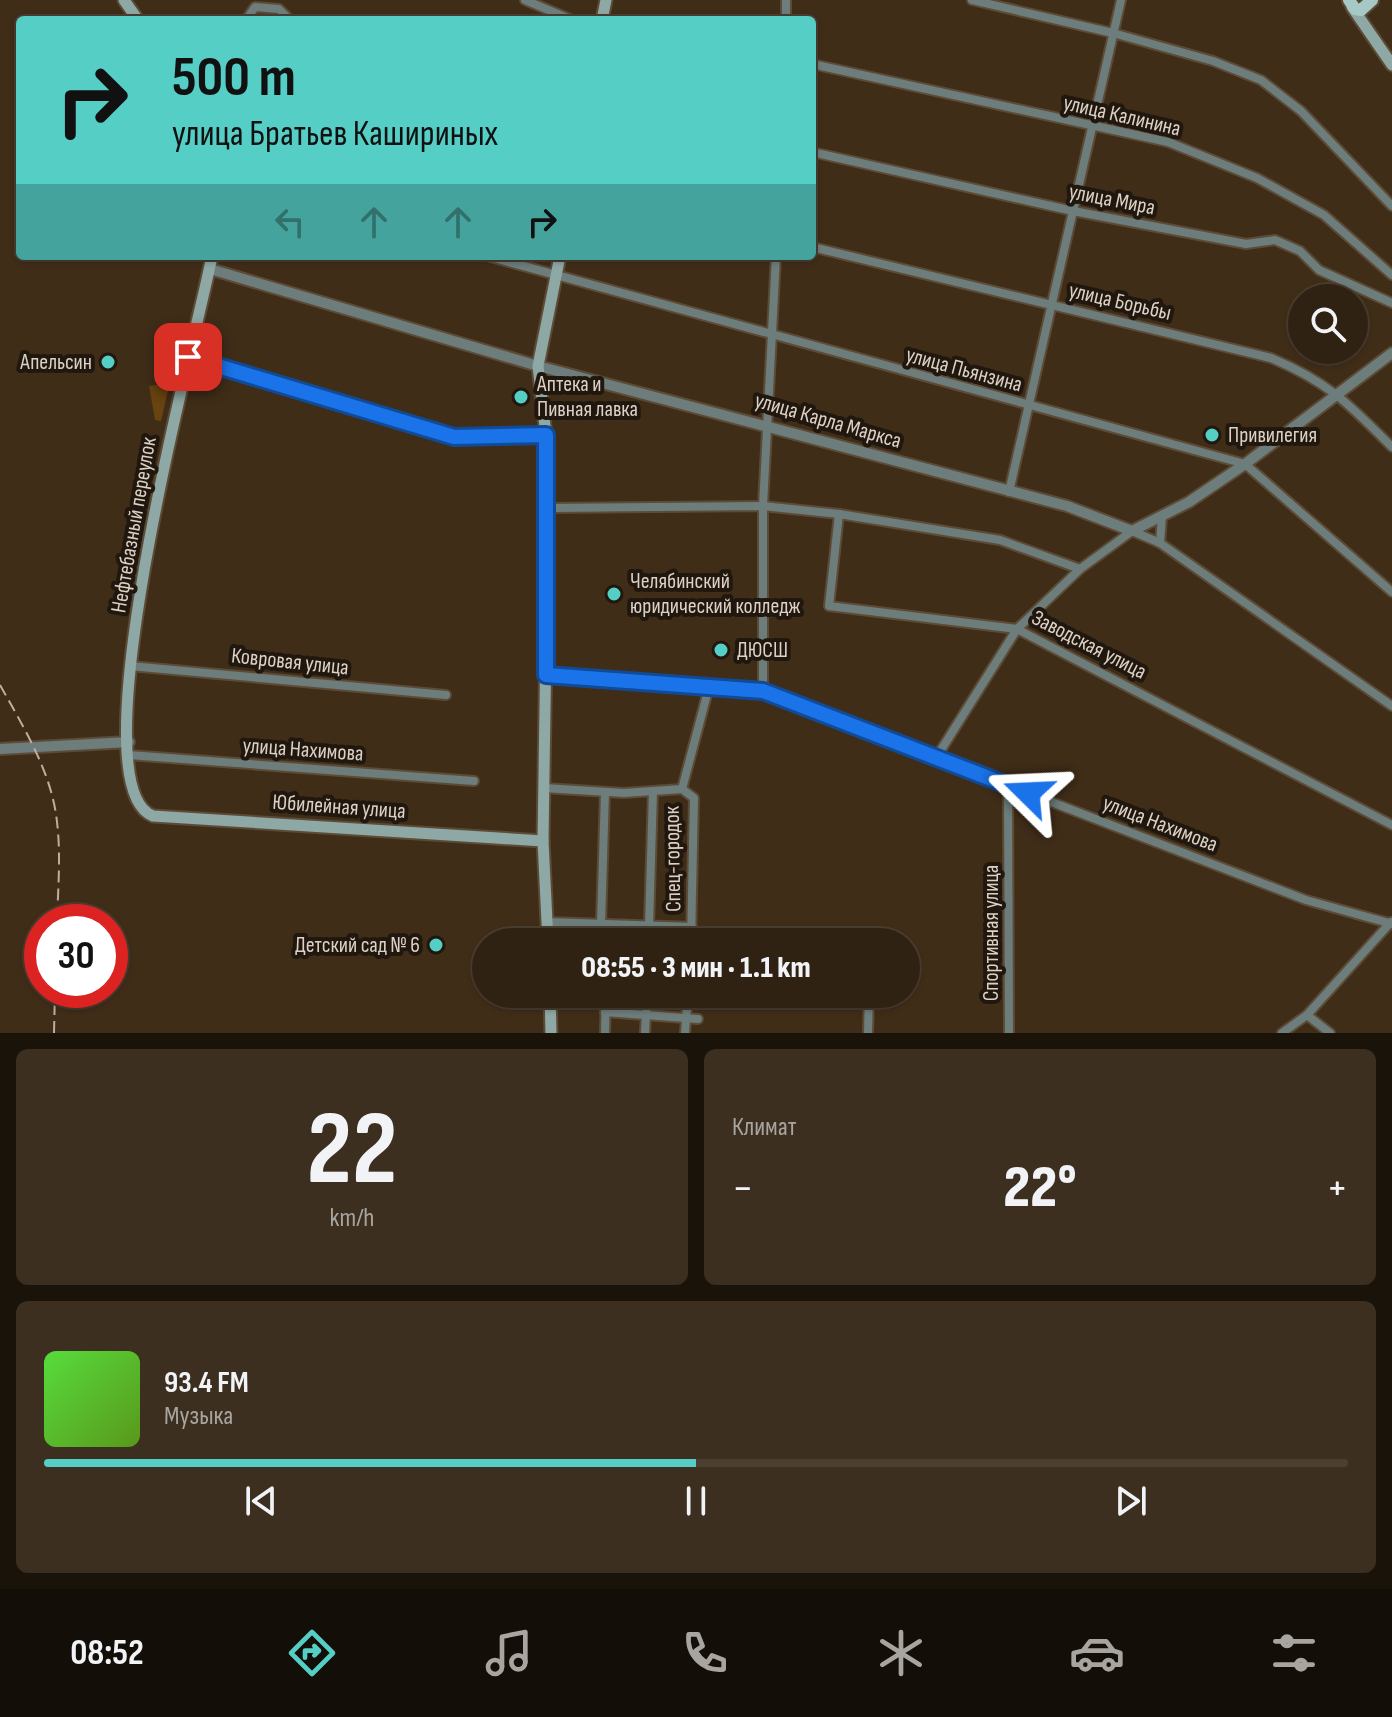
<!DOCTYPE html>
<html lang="ru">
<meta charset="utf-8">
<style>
:root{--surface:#302212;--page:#3c2f20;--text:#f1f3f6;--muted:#a8a49f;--line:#4b3f32;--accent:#55cec5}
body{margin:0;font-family:"Sofia Sans Condensed",sans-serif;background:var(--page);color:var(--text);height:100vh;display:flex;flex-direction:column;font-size:30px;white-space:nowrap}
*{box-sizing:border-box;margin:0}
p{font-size:26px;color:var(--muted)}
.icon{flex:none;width:44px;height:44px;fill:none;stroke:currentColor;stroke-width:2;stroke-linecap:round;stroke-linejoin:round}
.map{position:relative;height:1033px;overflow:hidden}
.details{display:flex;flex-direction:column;gap:16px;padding:16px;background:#1a130a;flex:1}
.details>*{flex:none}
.banner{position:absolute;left:16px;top:16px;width:800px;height:244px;border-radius:8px;box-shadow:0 2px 6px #0004,0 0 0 2px var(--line);background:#55cec5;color:#111;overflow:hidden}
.tools{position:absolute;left:1288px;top:284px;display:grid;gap:16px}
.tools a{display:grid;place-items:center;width:80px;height:80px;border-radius:50%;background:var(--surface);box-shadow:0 2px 6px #0004,0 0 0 2px var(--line);font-size:40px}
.speed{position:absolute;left:24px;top:904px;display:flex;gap:16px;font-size:40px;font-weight:700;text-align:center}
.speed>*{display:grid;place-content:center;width:104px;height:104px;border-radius:50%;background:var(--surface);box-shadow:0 2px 6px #0004,0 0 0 2px var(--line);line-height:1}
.speed .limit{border:12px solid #d22;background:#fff;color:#111}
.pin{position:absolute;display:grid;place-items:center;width:68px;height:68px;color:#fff;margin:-34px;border-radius:16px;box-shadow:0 4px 12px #0006}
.me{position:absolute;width:88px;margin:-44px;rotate:291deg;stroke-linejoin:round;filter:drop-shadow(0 0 6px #0008)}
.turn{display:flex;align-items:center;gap:28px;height:168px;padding:0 24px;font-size:36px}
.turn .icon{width:104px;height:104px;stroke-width:2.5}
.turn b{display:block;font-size:56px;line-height:68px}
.lanes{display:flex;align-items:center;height:76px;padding:0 24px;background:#0003;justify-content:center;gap:40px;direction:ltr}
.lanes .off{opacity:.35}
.big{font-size:60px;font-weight:800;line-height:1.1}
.details .card{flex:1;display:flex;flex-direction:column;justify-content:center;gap:12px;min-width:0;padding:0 28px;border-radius:12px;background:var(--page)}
.details .dial{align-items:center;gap:0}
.dial b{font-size:104px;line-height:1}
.song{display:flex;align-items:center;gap:24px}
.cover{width:96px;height:96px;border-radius:12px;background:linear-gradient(135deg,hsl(110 70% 55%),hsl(90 70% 35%))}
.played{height:8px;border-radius:4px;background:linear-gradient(90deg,var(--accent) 50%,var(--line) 50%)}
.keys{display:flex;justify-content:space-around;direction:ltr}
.heat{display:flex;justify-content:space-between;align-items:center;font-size:44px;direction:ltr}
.details .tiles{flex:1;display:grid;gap:16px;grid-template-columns:1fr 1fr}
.card:last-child{grid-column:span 2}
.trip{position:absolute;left:472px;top:928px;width:448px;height:80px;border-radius:40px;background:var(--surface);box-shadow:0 2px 6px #0004,0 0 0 2px var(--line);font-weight:800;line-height:80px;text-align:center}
.tabs{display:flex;height:128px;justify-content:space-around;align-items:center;background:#130e07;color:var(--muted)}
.tabs .icon{width:56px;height:56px}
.tabs .on{color:var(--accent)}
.tabs b{font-size:36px;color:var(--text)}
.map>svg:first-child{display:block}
.green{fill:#694310}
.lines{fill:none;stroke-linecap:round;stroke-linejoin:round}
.minor-casing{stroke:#5c4b37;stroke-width:12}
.tertiary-casing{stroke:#5c4b37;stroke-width:14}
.secondary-casing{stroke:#5c4b37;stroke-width:15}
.primary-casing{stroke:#5c4b37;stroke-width:16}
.minor{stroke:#6d7d7c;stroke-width:8}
.tertiary{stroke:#6d7d7c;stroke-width:10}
.secondary{stroke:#8ea8a5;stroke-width:11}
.primary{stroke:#a7c9c6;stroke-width:12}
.rail{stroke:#bcafa1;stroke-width:2;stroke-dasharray:12 6;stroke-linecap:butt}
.route-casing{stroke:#114b97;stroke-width:20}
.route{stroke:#1a73e8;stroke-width:14}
.poi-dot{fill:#55cec5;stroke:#20170e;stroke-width:3}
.labels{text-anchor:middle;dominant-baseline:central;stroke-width:8;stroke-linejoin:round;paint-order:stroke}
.street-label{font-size:22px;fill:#ddd1c5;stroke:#20170e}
.poi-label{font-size:22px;fill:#ddd1c5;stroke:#20170e;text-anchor:start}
</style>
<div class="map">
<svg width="1392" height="1033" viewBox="0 0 1392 1033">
<rect width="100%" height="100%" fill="#402d18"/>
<path class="green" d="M160,384L169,386L161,421L155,420L149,386Z"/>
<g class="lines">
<g class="minor-casing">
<g id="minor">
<path d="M525,0L572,20"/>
<path d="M786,0V20"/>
<path d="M972,0L1113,33L1213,61L1261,80L1301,111L1392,206"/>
<path d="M246,20L255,7L279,9L290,20"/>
<path d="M812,64L1168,142L1257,178L1324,215L1392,275"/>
<path d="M812,152L1073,211L1246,244L1275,240L1300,251L1319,270L1392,303"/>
<path d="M812,247L1271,358C1328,382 1349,404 1392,447"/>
<path d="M487,256L1245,464L1392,592"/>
<path d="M1009,492L1121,0"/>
<path d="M548,508L763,506L839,514L1000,540L1080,569"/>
<path d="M839,514L829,606L1017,629L1392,825"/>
<path d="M1160,543L1162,517"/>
<path d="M130,666L446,695"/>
<path d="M546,675L763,691L1306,900L1392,924"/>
<path d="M763,691V506L776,256"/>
<path d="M129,755L474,781"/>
<path d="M936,758L1017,629L1080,569L1132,531L1160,543L1392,706"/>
<path d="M1008,786L1009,1033"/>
<path d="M544,788L624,793L682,789"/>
<path d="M547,922L692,927"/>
<path d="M601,924L605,792"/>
<path d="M649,926L653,791"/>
<path d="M592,942L593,924"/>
<path d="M691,942L694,798L682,789L709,687"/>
<path d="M605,1012L698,1019"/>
<path d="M1307,1015L1330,1033"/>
<path d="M605,1033L606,994"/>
<path d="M645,1033L647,994"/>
<path d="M685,1033L688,994"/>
<path d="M868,1033L869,994"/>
<path d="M1282,1033L1307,1015L1391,922"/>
</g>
</g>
<g class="tertiary-casing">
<g id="tertiary">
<path d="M210,269L538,366L1067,506L1132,531L1189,502L1245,464L1392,353"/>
<path d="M188,357L454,437L546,435"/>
<path d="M0,749L129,742"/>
</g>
</g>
<g class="secondary-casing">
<g id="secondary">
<path d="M124,0L138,20"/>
<path d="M1352,7L1392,65"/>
<path d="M602,20L606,0"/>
<path d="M212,256C198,331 73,785 153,816L543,841"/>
<path d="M548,942L543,841L548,508L546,435L538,366L560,256"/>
<path d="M550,994L551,1033"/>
</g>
</g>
<g class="primary-casing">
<path id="primary" d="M1349,0L1355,9L1361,10L1372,0"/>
</g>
<use href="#minor" class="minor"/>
<use href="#tertiary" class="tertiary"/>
<use href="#secondary" class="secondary"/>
<use href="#primary" class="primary"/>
<g class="rail">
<path d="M0,685C24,728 52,773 57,822C61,855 58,889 57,922"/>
<path d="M54,1033L55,990"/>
</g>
</g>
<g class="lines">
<g class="route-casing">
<path id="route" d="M188,357L454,437L546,435V675L763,691L1028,793"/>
</g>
<use href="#route" class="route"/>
</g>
<g class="poi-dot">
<circle cx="108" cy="362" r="8"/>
<circle cx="521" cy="397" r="8"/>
<circle cx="1212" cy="435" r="8"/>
<circle cx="614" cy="594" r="8"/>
<circle cx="721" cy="650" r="8"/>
<circle cx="436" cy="945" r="8"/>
</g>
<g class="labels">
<g class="street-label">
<text transform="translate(1122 116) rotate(13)">улица Калинина</text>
<text transform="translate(1112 200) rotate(11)">улица Мира</text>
<text transform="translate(1120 302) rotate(13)">улица Борьбы</text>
<text transform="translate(964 370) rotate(15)">улица Пьянзина</text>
<text transform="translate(828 421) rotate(16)">улица Карла Маркса</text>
<text transform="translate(134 525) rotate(-80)">Нефтебазный переулок</text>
<text transform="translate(1089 645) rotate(27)">Заводская улица</text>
<text transform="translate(290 662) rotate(6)">Ковровая улица</text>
<text transform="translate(303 750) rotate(4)">улица Нахимова</text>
<text transform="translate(339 807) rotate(4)">Юбилейная улица</text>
<text transform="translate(1160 824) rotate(21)">улица Нахимова</text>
<text transform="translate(673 859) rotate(-91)">Спец-городок</text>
<text transform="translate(991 933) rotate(-90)">Спортивная улица</text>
</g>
<g class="poi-label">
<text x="92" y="362" text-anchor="end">Апельсин</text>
<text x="537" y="384">Аптека и<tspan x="537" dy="25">Пивная лавка</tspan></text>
<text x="1228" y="435">Привилегия</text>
<text x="630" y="581">Челябинский<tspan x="630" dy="25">юридический колледж</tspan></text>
<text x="737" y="650">ДЮСШ</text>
<text x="420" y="945" text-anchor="end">Детский сад № 6</text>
</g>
</g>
</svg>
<div class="tools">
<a><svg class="icon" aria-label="search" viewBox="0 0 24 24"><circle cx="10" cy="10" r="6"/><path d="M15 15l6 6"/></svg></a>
</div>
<div class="speed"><div class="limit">30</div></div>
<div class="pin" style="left:188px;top:357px;background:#d93025"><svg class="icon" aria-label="arrive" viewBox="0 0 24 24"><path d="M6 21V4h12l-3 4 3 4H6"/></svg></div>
<svg class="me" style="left:1028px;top:793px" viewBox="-20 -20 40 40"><path d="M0-17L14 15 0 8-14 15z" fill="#1a73e8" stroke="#fff" stroke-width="4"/></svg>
<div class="trip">08:55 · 3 мин · 1.1 km</div>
<div class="banner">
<div class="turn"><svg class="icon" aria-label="right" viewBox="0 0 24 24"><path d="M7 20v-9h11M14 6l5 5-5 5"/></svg><div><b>500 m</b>улица Братьев Кашириных</div></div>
<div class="lanes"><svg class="icon off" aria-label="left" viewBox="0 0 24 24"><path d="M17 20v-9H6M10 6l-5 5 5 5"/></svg><svg class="icon off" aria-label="ahead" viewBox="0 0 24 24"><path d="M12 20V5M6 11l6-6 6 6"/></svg><svg class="icon off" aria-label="ahead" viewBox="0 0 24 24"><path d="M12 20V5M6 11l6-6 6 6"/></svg><svg class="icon" aria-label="right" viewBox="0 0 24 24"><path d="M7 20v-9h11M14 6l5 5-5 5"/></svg></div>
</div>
</div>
<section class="details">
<div class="tiles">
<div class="card dial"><b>22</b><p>km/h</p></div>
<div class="card"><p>Климат</p>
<div class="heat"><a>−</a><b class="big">22°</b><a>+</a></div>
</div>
<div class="card">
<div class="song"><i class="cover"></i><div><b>93.4 FM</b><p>Музыка</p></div></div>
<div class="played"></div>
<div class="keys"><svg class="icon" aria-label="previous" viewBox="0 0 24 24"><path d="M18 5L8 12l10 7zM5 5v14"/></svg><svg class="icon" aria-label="pause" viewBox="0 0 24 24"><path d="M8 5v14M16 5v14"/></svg><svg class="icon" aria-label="next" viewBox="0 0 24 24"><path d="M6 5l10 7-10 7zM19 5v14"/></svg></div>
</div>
</div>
</section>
<nav class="tabs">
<b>08:52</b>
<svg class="icon on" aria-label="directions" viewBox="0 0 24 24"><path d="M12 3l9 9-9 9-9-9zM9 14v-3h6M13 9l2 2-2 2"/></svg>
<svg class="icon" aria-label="music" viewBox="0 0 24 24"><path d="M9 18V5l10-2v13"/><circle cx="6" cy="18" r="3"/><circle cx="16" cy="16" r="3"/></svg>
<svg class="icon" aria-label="phone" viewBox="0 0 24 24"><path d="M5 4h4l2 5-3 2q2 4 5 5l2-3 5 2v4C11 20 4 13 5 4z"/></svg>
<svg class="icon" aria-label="climate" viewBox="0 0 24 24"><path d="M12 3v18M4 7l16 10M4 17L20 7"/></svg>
<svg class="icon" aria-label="car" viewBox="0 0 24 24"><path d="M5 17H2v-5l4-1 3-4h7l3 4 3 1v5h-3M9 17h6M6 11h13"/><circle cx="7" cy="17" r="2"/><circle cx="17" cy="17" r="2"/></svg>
<svg class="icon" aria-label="filters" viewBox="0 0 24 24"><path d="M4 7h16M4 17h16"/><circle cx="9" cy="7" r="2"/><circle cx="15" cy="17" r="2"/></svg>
</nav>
